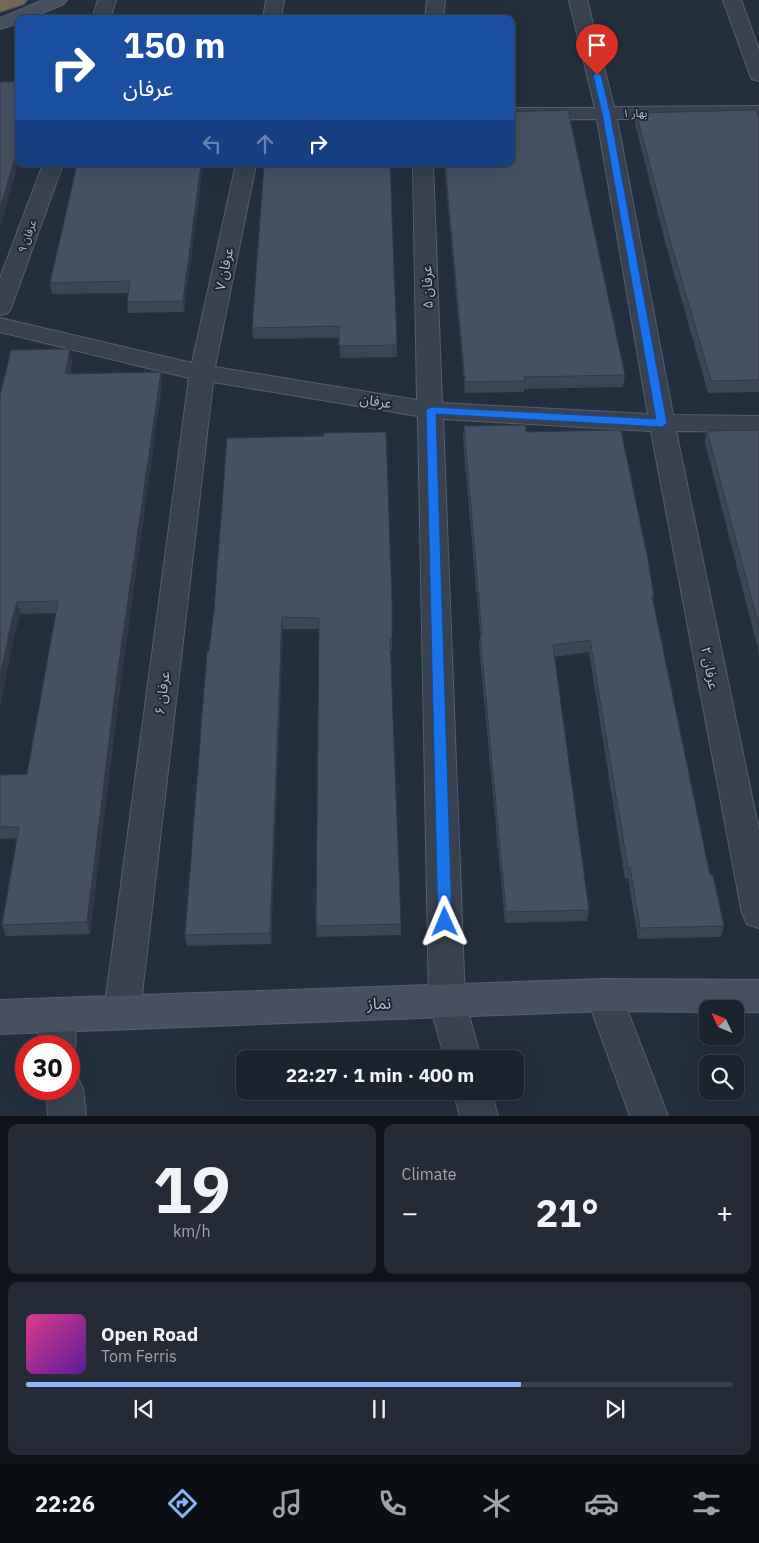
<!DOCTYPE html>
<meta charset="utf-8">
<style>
:root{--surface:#1b232e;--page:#242b36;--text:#f1f3f6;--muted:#a0a4aa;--line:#39404a;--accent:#8ab4f8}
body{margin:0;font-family:"IBM Plex Sans","Noto Sans Arabic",sans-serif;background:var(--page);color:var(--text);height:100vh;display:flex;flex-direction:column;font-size:19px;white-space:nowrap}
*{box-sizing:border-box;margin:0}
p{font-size:16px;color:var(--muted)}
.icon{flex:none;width:28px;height:28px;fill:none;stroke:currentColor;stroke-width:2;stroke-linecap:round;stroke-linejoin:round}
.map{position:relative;height:1116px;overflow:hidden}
.side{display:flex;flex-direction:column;gap:8px;padding:8px;background:#0f1319;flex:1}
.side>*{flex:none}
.hud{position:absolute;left:15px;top:15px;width:500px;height:152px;border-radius:10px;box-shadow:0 5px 20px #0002,0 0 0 1px var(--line);background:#1a4fa0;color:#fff;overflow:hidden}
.needle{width:32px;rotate:314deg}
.fabs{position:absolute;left:699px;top:1000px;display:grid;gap:10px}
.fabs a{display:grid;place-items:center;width:45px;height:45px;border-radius:10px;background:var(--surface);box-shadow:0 5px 20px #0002,0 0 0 1px var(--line);font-size:25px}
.speed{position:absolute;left:15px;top:1035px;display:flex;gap:10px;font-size:25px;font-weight:700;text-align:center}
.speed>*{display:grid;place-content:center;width:65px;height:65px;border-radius:50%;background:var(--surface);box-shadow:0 5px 20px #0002,0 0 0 1px var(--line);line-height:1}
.speed .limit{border:8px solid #d22;background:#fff;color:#111}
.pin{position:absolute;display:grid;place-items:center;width:42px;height:42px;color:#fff;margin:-51px -21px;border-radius:50% 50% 50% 0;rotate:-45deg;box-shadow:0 0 5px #0007}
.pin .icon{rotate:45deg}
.me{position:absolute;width:55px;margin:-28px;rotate:359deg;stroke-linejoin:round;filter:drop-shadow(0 0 4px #0008)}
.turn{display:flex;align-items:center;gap:18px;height:105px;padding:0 25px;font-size:22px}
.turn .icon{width:65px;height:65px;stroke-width:2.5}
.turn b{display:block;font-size:35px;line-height:42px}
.lanes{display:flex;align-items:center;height:48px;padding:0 25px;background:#0003;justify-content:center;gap:25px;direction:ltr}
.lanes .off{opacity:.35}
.big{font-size:38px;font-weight:700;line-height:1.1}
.side .tile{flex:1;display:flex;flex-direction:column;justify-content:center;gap:8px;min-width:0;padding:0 18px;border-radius:10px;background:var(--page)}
.side .dial{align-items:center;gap:0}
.dial b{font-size:65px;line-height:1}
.song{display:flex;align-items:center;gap:15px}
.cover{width:60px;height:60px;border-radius:8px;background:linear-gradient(135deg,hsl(330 70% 55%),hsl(270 70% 35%))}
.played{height:5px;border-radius:2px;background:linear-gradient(90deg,var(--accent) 70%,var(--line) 70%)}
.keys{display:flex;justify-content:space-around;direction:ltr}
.heat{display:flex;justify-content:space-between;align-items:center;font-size:28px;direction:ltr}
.side .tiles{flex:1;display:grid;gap:8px;grid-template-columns:1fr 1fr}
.tile:last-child{grid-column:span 2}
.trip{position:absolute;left:236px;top:1050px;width:288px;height:50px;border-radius:10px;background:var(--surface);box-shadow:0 5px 20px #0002,0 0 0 1px var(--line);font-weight:700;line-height:50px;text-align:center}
.dock{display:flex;height:80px;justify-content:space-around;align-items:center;background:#0b0e12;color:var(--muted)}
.dock .icon{width:35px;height:35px}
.dock .on{color:var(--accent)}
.dock b{font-size:22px;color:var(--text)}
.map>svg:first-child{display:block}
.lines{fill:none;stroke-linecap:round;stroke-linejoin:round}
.street-casing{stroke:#565f6c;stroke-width:2}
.secondary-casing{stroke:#565f6c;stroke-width:2}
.highway-casing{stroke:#434c59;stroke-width:2}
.street{fill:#38414e;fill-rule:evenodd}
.secondary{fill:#465061;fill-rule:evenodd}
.highway{fill:#746855;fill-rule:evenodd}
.wall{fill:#3b4654}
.shaded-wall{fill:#303945}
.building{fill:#455162;stroke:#303945}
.route{fill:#1a73e8;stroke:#114b97}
.labels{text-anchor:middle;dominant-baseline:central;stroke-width:4;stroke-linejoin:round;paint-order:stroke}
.far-street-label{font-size:11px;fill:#b4bcc9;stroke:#1d2633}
.street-label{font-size:14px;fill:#b4bcc9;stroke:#1d2633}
.near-street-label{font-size:16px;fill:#b4bcc9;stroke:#1d2633}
</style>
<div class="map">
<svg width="759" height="1116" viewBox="0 0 759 1116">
<rect width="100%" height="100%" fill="#242f3e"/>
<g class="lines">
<g class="street-casing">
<g id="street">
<path d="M98,0H116L110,19H92Z"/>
<path d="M266,0H284L281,19H263Z"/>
<path d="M427,0H445L443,19H425Z"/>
<path d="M569,0H587L614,107L759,106V118L617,119L673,415L759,416V432L676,431L759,831V928L747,924L742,913L651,431L443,419L465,1001L481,1059H445L429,1001L418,416L213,382L140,1012L135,1024L122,1029L109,1024L104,1012L189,378L0,332V318L192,363L236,164H256L215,367L417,400L413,164H433L442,403L648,414L597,119L511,120V108H595Z"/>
<path d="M723,0H741L759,50V81L752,79L750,75Z"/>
<path d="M43,164H63L11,308L8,313L0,315V278Z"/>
<path d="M604,979L617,983L668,1116H630L586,995L591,983Z"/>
<path d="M54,998L67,1003C73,1018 82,1047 69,1059V1046H40L36,1015L41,1003Z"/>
<path d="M69,1073L77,1076L83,1089L86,1116H48L46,1089H69Z"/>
<path d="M453,1091H491L498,1116H460Z"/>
</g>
</g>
<g class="secondary-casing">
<g id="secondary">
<path d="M43,0H67L64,4L28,19H19V23L0,29V18Z"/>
<path d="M604,979L759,980V1012H735V1009H708V1012L604,1011L0,1034V1000Z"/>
</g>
</g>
<g class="highway-casing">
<path id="highway" d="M2,0H27L24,4L0,12V1Z"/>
</g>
<use href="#street" class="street"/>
<use href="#secondary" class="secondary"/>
<use href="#highway" class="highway"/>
</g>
<g class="wall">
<path d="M636,113L759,118V392L708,393L666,245L635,124Z"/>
<path d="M203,164L184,312L128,313L127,302L128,293L52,294L50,283Z"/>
<path d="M264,164L397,345V357L340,358L339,338L253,339L252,328Z"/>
<path d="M444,164H511L625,375L623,387L524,389V392L465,393Z"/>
<path d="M72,361L70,374L162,384L120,688L90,934L6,936L2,925L17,838L0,839V776L27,774L56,613L21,614L15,631L0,707V395Z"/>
<path d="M464,426L526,432L654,596L653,601L710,875L724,926L721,937L638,939L628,878L625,879L589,652L554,657L589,910L587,921L505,923L479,646L480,635L463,438Z"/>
<path d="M759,430V658L758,653V649L705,443L707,431Z"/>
<path d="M392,601V650H390L401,924V935L317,937L316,926L319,629H283L271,944L187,946L185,935L209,651L214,609Z"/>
</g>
<g class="shaded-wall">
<path d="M19,144V162L0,228V209Z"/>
<path d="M201,164H203L184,312L183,301Z"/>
<path d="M70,349L72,361L67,386L65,374Z"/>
<path d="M161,372L162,384L120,688L90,934L87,922L117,676Z"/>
<path d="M17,602L21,614L15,631L0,707V677L12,619Z"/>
<path d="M282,617L283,629L271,944L270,933Z"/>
</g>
<g class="building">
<path d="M0,82H19V144L0,209Z"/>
<path d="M568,110L625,375L524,377L525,381L465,382L445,164H511V112Z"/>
<path d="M756,110L759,118V380L711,381L668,233L636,113Z"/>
<path d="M77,164H201L183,301L127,302L130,281L50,283Z"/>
<path d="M264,164H390L397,345L339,346V326L252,328Z"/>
<path d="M70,349L65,374L161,372L117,676L87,922L2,925L19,827H0V775L27,774L58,601L17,602L12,619L0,677V395L11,350Z"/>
<path d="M525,425L526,432L621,430L648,560L654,596H652L710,875H713L724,926L640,928L630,867L628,868L590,640L553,645L589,910L506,912L480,635H482L464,426Z"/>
<path d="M759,430V627L707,431Z"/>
<path d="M386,432L392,601V639H390L401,924L316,926L319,618L282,617L270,933L185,935L207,651H209L214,609L227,438L324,436V433Z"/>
</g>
<path class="route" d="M597,73L601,75L610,113L667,423L662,427L436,414L452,922L450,926L445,928L440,926L438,922L426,410L431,407L656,419L602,113L593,75Z"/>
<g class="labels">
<g class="far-street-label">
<text x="635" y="113">بهار ۱</text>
<text transform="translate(27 236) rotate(-70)">عرفان ۹</text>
</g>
<g class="street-label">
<text transform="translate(224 269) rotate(-78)">عرفان ۷</text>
<text transform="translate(427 287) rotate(-92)">عرفان ۵</text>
<text transform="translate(376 401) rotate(9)">عرفان</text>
<text transform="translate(710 668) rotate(79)">عرفان ۲</text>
<text transform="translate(162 693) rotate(-83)">عرفان ۶</text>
</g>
<g class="near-street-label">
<text transform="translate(379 1003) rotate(-2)">نماز</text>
</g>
</g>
</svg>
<div class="fabs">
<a><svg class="needle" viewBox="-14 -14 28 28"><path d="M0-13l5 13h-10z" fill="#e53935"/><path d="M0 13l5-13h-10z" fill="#a0a4aa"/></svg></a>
<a><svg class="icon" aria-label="search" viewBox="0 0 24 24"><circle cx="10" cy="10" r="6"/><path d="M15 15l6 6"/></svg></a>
</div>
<div class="speed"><div class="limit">30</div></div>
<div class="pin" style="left:597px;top:75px;background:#d93025"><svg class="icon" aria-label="arrive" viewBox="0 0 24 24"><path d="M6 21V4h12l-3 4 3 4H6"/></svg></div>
<svg class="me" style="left:445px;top:922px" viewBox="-20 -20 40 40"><path d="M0-17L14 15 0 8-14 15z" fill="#1a73e8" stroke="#fff" stroke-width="4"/></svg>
<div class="trip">22:27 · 1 min · 400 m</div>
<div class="hud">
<div class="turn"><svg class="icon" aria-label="right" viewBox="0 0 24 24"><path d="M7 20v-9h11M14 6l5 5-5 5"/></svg><div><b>150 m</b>عرفان</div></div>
<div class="lanes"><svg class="icon off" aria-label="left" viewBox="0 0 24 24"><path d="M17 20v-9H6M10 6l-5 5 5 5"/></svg><svg class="icon off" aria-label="ahead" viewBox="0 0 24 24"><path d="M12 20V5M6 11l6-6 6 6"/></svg><svg class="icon" aria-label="right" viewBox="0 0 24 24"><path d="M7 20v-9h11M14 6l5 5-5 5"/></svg></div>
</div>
</div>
<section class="side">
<div class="tiles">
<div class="tile dial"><b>19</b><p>km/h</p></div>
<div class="tile"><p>Climate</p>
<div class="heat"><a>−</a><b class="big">21°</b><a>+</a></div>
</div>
<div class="tile">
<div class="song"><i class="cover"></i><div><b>Open Road</b><p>Tom Ferris</p></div></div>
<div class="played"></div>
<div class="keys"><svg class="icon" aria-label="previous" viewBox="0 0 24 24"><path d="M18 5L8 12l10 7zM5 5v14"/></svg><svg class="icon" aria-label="pause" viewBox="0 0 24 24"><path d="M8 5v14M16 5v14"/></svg><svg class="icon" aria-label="next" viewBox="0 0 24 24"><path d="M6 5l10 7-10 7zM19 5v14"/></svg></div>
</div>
</div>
</section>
<nav class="dock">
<b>22:26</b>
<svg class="icon on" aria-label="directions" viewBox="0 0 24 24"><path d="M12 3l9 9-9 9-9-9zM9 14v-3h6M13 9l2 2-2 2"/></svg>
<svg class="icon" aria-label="music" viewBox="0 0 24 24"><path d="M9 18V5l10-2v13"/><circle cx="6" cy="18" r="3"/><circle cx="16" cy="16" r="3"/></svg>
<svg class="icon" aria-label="phone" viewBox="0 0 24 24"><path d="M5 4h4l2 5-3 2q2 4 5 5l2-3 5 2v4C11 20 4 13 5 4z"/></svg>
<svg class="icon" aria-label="climate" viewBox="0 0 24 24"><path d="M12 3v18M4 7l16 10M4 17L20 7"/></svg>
<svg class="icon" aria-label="car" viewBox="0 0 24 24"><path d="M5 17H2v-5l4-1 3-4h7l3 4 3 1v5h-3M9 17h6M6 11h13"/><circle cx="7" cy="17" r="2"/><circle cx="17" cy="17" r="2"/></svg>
<svg class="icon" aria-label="filters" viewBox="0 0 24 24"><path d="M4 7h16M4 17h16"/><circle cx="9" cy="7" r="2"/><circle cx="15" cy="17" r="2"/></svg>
</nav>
